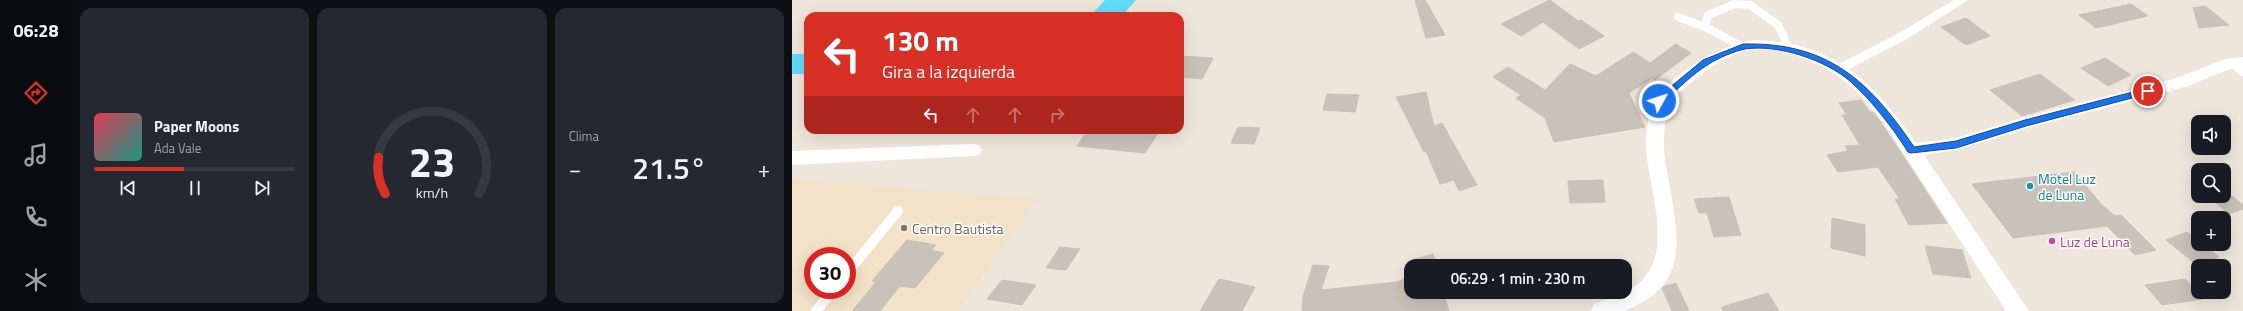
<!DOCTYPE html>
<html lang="es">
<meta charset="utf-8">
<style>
:root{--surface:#171b24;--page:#242831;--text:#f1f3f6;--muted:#9ea1a6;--line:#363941;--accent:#d93025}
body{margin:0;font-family:"Titillium Web",sans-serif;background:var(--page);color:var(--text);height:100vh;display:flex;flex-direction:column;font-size:15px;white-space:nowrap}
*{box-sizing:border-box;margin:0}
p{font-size:13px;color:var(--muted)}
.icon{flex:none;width:22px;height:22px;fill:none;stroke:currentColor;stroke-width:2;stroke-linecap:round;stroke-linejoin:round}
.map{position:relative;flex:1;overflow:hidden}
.drawer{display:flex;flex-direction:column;gap:8px;padding:8px;background:#0d0f14;width:720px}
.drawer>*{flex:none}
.guide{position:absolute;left:12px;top:12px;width:380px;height:122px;border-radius:12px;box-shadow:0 4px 16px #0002;background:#d93025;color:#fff;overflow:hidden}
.buttons{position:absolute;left:1399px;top:115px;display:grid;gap:8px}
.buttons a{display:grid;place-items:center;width:40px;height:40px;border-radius:8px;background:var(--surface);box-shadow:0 4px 16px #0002;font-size:20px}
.speed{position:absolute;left:12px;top:247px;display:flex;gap:8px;font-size:20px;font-weight:700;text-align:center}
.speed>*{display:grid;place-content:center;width:52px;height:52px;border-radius:50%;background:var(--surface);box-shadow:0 4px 16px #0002;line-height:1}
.speed .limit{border:6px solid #d22;background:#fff;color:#111}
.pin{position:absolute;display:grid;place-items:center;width:34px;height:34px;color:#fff;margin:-17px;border:2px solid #fff;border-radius:50%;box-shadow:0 1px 4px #0007}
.me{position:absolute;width:44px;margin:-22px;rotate:50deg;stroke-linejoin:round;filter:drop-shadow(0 0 3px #0008)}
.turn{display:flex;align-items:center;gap:14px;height:84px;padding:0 12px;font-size:18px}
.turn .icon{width:52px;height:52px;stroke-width:2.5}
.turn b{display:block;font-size:28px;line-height:34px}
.lanes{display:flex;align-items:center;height:38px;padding:0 12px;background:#0003;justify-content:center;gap:20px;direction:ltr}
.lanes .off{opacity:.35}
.big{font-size:30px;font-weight:600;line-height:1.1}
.drawer .widget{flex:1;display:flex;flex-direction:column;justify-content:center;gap:6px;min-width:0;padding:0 14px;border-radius:12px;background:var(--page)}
.drawer .dial{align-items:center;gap:0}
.dial svg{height:104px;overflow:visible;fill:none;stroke:var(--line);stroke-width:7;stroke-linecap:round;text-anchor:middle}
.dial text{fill:var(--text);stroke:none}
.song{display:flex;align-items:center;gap:12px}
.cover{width:48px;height:48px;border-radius:6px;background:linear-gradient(135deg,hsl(350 70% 55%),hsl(170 70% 35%))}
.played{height:4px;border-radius:2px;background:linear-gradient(90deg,var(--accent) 45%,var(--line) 45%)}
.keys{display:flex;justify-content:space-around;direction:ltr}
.heat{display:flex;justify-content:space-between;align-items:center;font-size:22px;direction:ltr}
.drawer .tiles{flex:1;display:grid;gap:8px;grid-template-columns:repeat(3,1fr)}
.trip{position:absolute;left:612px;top:259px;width:228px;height:40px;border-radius:12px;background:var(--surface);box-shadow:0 4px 16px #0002;font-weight:600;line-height:40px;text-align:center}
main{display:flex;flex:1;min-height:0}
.menu{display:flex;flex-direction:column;width:72px;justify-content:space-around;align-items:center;background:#090b0e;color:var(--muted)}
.menu .icon{width:28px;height:28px}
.menu .selected{color:var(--accent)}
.menu b{font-size:18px;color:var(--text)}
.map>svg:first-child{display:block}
.education{fill:#f1e2c8;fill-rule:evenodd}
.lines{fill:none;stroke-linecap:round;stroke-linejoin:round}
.river{fill:#62dbfb;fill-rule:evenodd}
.building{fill:#c9c2ba;stroke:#cac1b4}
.service-far1{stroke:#fff;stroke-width:8}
.service{stroke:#fff;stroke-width:10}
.pedestrian{fill:#fff;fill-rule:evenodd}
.minor{fill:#fff;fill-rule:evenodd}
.route{fill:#1a73e8;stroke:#114b97}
.culture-dot{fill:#0f9aa8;stroke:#fff;stroke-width:1.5}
.education-dot{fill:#8d6e63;stroke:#fff;stroke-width:1.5}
.hotel-dot{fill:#d1479c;stroke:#fff;stroke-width:1.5}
.labels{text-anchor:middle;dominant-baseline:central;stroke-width:3;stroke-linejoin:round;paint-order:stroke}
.culture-label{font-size:14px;fill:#0d838f;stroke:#fff;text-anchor:start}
.education-label{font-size:14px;fill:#785e54;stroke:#fff;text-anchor:start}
.hotel-label{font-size:14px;fill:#b23c85;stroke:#fff;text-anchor:start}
</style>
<main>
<nav class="menu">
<b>06:28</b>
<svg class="icon selected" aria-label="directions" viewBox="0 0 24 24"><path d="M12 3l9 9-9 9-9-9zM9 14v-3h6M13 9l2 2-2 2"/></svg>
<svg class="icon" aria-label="music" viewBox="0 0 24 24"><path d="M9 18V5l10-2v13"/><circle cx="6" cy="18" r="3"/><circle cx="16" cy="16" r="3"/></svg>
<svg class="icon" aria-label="phone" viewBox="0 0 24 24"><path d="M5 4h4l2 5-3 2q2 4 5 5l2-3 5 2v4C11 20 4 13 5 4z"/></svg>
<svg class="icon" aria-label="climate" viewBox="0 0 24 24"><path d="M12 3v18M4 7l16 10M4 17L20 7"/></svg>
</nav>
<section class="drawer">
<div class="tiles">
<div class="widget">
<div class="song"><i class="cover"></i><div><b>Paper Moons</b><p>Ada Vale</p></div></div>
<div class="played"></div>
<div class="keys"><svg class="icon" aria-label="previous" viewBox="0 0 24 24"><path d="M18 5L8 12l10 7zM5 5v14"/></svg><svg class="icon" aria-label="pause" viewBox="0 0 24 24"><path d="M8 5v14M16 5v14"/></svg><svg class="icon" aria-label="next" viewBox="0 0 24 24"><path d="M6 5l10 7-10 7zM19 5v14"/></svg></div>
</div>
<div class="widget dial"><svg viewBox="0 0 100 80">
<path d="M14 69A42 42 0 1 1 86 69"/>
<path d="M14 69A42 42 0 0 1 9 41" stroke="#d93025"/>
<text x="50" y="56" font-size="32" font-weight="700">23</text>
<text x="50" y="72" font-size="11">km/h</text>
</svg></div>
<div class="widget"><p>Clima</p>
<div class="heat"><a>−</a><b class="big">21.5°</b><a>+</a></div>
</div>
</div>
</section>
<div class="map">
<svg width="1451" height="311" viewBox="0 0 1451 311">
<rect width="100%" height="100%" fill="#eee5db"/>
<path class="education" d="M0,180L245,199L165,311H0ZM21,256H55V290H21Z"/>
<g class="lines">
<g class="river">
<path d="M313,0H344L330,16H298Z"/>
<rect x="0" y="54" width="16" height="20"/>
</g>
</g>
<g class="building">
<path d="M623,0H633L653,35L634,38Z"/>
<path d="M758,0L786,21L789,20L812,36L787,49L751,22L729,36L709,24Z"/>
<path d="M1339,4L1356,16L1304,28L1287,15Z"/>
<path d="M1413,6L1437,25L1407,28L1401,8Z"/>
<path d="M1174,18L1193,32L1198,36L1174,45L1149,27Z"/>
<path d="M884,44L899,53L863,80L860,78L837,93L853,127L762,142L753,118L724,98L729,95L701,77L716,67L753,90L778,64L804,76L841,52L858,63Z"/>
<path d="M388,56L421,58L410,79L388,77Z"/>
<path d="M1313,58L1339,75L1316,86L1289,68Z"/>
<path d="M1248,74L1283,100L1230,116L1198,90Z"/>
<path d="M634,92L642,126L650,123L685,185L667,191L662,180L648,184L634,151L632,152L604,97Z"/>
<path d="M535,94L567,95L563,112L531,110Z"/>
<path d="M1069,100L1078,112H1081L1088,121L1155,223L1117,225L1103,199H1108L1086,167L1046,172L1035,155L1056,151L1053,146L1068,145L1050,115H1055L1047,103Z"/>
<path d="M446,127L468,128L462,144L439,143Z"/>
<path d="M296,130H336L366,133L353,153L285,146Z"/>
<path d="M1282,172L1311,206L1323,216L1329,215L1364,250L1343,255L1315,226L1221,238L1180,184Z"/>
<path d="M811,180L813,202L778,203L776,181Z"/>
<path d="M1416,196H1440L1451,205V209L1437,214Z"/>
<path d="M937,197L949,235L922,237L915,213H907L902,199Z"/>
<path d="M1040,218L1073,225V256L1039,248Z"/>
<path d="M1395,232L1406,240V244H1410L1427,257L1406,266L1374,240Z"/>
<path d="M115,240L144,245L139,250L152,253L123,288L108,286L88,311H60L84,282L80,281Z"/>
<path d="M1133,246L1170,250L1179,278L1141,274Z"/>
<path d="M268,247L288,249L274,270L254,268Z"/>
<path d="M641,254L645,266H626L624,259Z"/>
<path d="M521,265L537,266L529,290L605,282L619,276V292H651L657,311H510L511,296Z"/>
<path d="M427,279L463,287L450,311H408Z"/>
<path d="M1393,279L1411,299L1370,305L1353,285Z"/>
<path d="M210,280L244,285L230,305L195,299Z"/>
<path d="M884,283L897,311H880L870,288L873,286Z"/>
<path d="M976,293L987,311H931L930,307Z"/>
</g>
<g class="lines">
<g class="service-far1">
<path d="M886,17L913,27L951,47"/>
<path d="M913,27L916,15L943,4L958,5L986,25L998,50"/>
<path d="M1439,63L1451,72"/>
</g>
<g class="service">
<path d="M55,273L106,211"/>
<path d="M24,311L41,290"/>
</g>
<path class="pedestrian" d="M1162,0H1176L1115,39L1051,72H1043L1041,69L1043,66L1107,33Z"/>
<g class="minor">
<path d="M963,40C1041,42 1082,82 1124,143L1164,138L1233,117L1382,79L1433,59L1451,57V67L1441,68L1393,87L1235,128L1164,150L1132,155L1237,311H1214L1097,131C1085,114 1072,97 1055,83C1030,62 986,44 953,51C923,59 898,84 875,103C874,118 871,134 872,149C875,195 907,269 855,299C848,303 838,310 830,311C820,311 809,311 799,311L802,304C818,298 842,290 852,278C880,246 857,187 854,150C853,134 857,117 859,101C863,94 870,89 876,84C902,63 929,45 963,40Z"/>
<path d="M181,144L187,145L190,150L187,155L181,156L0,165V151Z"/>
</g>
</g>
<path class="route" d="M951,44C1035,42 1077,80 1122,147L1164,141L1233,120L1356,88L1360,91L1359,93L1234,126L1164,148L1119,153L1116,152C1100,127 1081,102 1059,82C1034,60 986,44 953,49C943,51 926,58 917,64C900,74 885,90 870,103H864V99L911,60Z"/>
<circle class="culture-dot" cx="1238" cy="186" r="4"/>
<circle class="education-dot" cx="112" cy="228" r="4"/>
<circle class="hotel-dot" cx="1260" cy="241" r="4"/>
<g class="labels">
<g class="culture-label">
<text x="1246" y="178">Motel Luz<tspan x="1246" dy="16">de Luna</tspan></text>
</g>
<g class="education-label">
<text x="120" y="228">Centro Bautista</text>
</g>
<g class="hotel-label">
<text x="1268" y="241">Luz de Luna</text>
</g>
</g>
</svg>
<div class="buttons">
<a><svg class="icon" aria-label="sound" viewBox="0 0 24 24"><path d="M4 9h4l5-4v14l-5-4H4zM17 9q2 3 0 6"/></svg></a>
<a><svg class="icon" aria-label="search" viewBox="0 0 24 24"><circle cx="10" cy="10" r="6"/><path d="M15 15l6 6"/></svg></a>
<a>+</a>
<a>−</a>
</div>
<div class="speed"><div class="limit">30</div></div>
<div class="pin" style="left:1356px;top:91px;background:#d93025"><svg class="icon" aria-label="arrive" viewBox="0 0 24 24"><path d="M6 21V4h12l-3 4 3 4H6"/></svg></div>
<svg class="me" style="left:867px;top:101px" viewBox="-20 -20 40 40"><circle r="17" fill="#1a73e8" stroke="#fff" stroke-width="3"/><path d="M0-11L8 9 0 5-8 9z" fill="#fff"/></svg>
<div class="trip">06:29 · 1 min · 230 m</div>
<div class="guide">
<div class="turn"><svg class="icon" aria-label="left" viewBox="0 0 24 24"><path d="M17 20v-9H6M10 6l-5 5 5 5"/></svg><div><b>130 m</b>Gira a la izquierda</div></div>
<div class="lanes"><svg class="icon" aria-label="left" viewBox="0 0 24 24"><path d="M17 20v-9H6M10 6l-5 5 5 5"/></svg><svg class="icon off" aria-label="ahead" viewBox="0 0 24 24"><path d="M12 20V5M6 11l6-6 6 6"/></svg><svg class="icon off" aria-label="ahead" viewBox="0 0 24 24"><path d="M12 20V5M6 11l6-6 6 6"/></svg><svg class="icon off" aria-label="right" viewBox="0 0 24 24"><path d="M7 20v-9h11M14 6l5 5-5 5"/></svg></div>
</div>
</div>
</main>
